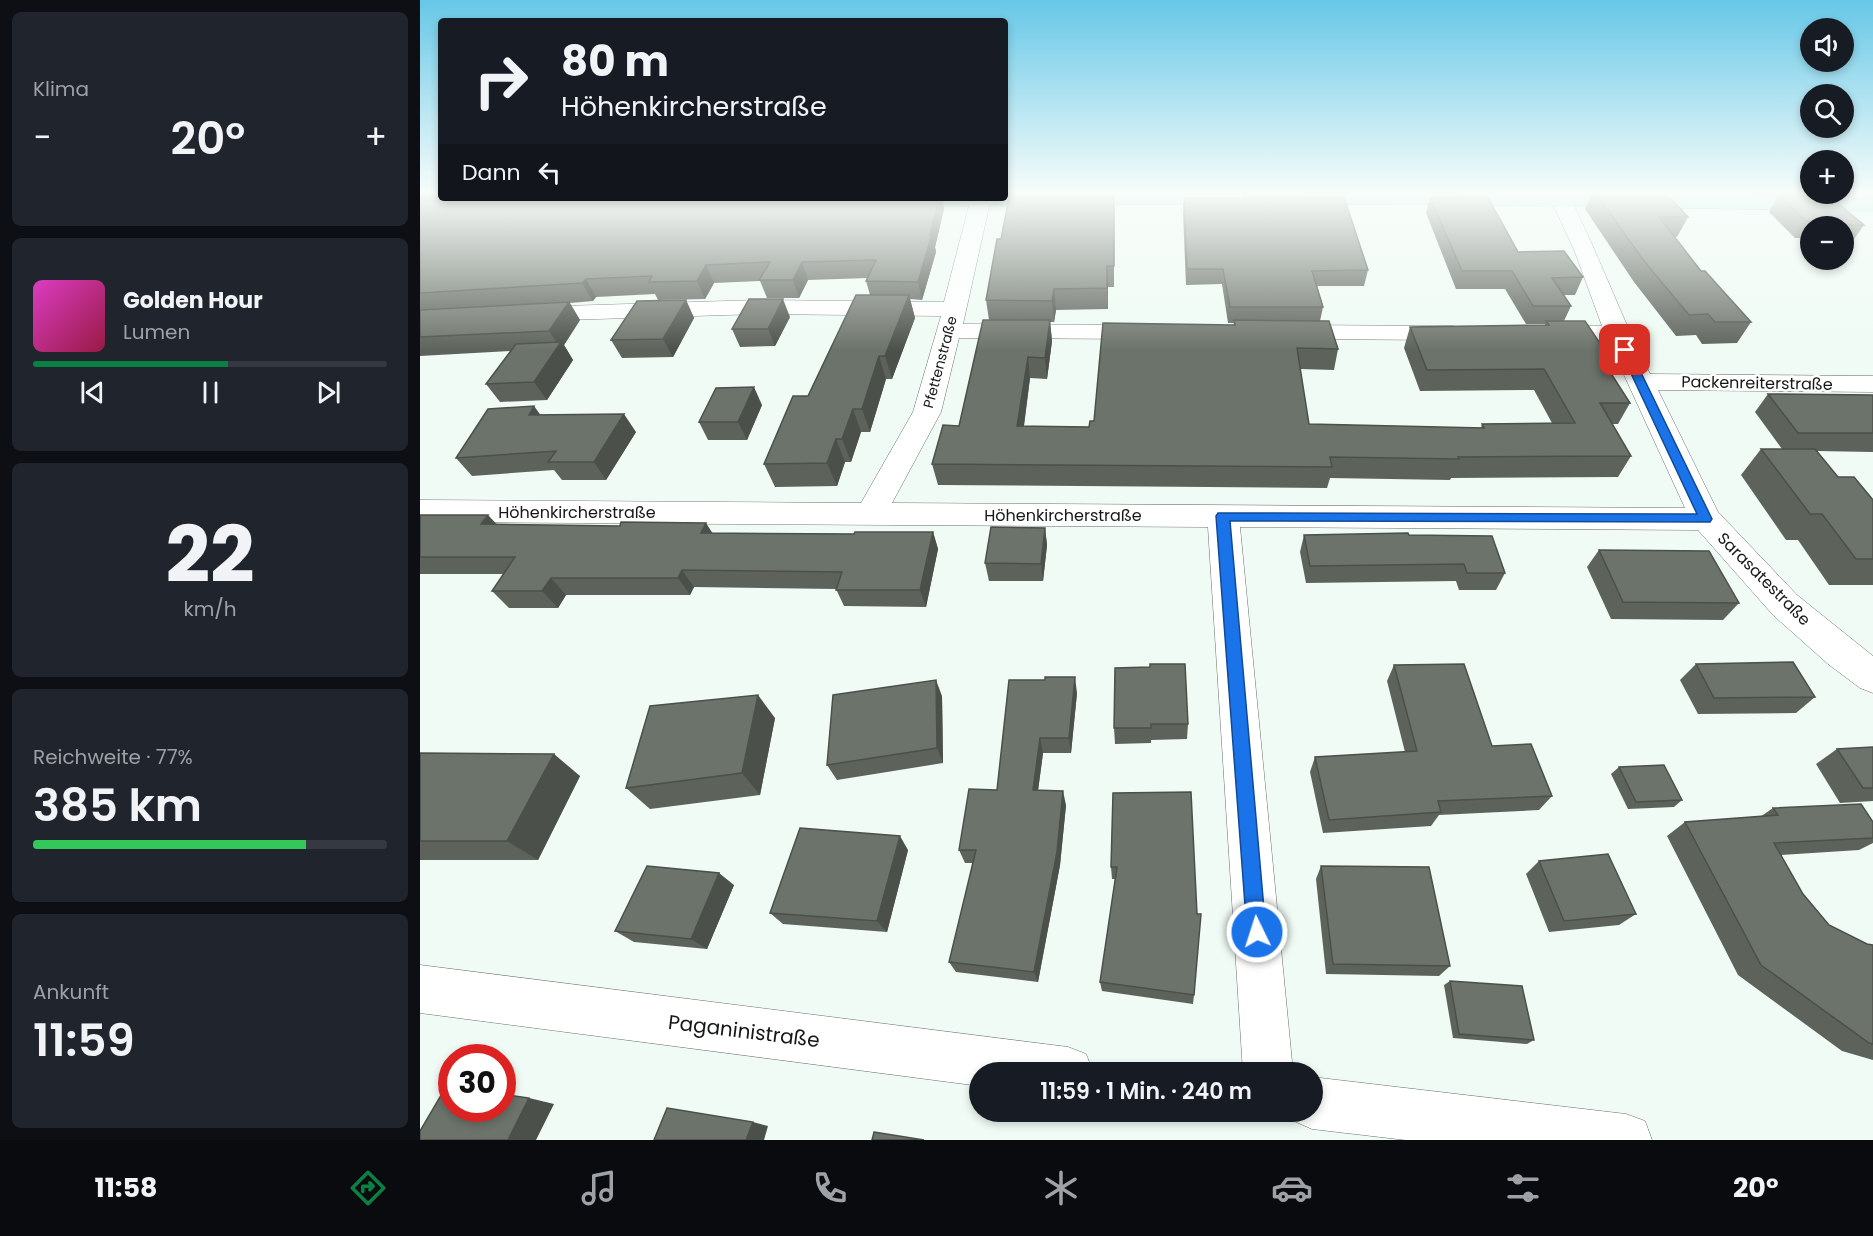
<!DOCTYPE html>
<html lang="de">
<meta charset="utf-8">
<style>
:root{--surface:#171b24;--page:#20242c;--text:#f1f3f6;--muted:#9ea1a6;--line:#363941;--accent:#0b8043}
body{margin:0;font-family:Poppins,sans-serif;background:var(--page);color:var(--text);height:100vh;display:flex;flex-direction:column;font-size:22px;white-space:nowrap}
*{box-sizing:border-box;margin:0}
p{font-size:20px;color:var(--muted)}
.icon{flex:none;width:33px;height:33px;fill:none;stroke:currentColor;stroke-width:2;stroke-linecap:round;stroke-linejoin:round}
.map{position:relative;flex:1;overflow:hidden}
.drawer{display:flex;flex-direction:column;gap:12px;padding:12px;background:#0d0f14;width:420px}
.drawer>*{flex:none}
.guide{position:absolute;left:18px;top:18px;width:570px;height:183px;border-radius:6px;box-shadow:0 3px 9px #0003;background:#171b24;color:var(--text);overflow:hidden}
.tools{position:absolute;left:1380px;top:18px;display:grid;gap:12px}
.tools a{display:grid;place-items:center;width:54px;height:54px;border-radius:50%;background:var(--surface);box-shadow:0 3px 9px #0003;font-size:30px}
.speed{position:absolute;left:18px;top:1044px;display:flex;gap:12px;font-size:30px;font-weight:700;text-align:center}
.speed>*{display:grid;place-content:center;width:78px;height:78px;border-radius:50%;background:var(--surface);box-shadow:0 3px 9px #0003;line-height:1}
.speed .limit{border:9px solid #d22;background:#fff;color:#111}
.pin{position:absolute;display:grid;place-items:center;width:51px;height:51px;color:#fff;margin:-26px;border-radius:12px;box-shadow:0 3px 9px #0006}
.me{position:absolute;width:66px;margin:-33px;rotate:356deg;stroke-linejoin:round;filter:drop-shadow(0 0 4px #0008)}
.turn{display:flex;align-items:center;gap:21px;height:126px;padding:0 24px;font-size:27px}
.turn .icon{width:78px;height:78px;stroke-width:2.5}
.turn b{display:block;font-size:42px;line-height:51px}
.then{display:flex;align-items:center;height:57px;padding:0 24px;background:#0003;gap:12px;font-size:22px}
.big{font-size:45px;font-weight:600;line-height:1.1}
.drawer .card{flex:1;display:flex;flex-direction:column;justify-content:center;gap:9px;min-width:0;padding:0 21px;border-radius:9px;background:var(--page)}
.drawer .dial{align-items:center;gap:0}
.dial b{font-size:78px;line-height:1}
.song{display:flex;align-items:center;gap:18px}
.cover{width:72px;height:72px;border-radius:9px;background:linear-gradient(135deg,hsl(310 70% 55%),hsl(340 70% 35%))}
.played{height:6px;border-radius:3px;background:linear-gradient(90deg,var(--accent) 55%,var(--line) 55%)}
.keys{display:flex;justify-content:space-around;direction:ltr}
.heat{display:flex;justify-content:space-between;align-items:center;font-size:33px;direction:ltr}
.charge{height:9px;border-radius:4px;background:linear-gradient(90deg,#34c759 77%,var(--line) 0)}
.trip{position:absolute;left:549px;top:1062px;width:354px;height:60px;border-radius:30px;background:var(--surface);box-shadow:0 3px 9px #0003;font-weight:600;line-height:60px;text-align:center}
.menu{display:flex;height:96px;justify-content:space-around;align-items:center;background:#090b0e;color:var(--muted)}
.menu .icon{width:42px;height:42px}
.menu .selected{color:var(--accent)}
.menu b{font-size:27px;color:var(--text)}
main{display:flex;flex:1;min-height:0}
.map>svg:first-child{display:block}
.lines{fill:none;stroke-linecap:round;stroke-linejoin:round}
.minor-casing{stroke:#68726c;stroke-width:1}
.major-casing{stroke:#469786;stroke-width:1}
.minor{fill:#fff;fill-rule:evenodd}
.major{fill:#a0e9db;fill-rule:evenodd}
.wall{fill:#5d635b}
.shaded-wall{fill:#4c504a}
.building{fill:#6c736a;stroke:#4c504a;stroke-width:1.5}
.route{fill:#1a73e8;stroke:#114b97;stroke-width:1.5}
.labels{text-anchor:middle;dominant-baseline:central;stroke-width:5;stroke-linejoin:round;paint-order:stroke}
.far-street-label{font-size:14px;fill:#141816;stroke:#fff}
.street-label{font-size:16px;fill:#141816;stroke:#fff}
.near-street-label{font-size:20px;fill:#141816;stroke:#fff}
</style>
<main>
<section class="drawer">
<div class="card"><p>Klima</p>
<div class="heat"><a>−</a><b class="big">20°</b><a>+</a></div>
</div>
<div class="card">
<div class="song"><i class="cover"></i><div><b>Golden Hour</b><p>Lumen</p></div></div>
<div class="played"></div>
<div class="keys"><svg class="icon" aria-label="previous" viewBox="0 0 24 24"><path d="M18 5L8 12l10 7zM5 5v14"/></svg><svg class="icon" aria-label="pause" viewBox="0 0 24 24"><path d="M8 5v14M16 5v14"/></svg><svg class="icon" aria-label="next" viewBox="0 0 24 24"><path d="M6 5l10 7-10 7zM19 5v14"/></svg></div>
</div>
<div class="card dial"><b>22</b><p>km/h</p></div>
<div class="card"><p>Reichweite · 77%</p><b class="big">385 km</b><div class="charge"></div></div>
<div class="card"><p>Ankunft</p><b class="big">11:59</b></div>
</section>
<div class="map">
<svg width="1453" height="1140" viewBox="0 0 1453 1140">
<rect width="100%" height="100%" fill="#effbf4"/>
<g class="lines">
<g class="minor-casing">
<g id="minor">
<path d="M1424,192L1439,205L1436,209H1422L1406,194H1424Z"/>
<path d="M1141,194L1148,196L1151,200C1180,257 1201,317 1230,374L1453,376V392L1238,390L1298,512L1377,595L1453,656V693L1440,688L1408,664L1353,615L1278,530L820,527L873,1072H823L788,527L0,522V500L441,503L493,412L521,316L339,314L111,321L102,319L99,314L102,309L111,307L339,300L524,302L551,198H571L543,324L727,325L736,327L739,332L736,337L727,339L539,338L521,412L472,503L1265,508L1188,340H1127L1118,338L1115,333L1118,328L1127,326H1182L1155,252L1131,200L1134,196Z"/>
<path d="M869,325L1033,326L1042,328L1045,333L1042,338L1033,340L869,339L860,337L857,332L860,327Z"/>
<path d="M0,965L648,1047L666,1054L673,1072H560V1086L0,1013Z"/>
<path d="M892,1077L1206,1114L1225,1121L1232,1140H986L892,1129L874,1121L870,1112H892Z"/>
</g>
</g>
<g class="major-casing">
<path id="major" d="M996,192L1453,199V211L996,204L477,205L470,203L467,199L585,198V193Z"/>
</g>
<use href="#minor" class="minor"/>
<use href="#major" class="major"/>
</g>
<g class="wall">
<path d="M0,192H21V198H284L285,201L391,198H522L524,209L515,247L516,252L502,300L490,299L495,318L472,379H466L450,432H441L431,462H425L417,486L355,487L344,464L388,396L450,295L446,281L448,278L388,280L379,298H347L340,281L294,283L285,299L238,300L235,294L176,297L173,301L150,303L160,320L144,345L153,360L127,400L80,402L66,384L91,351L0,356Z"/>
<path d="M1036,192L1098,252L1163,277L1155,295H1143L1151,306L1144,321L1192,361L1188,369L1210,403L1198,424H1192L1211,456L1198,477L1031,478L1030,480L910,478L907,488L518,485L512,464L539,426L569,320L566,300L694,208V287H688V309L636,310L634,322H630L632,341L627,379L610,378L604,426L669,427L674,421L813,325L814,323H808L802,284L766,285L763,213L764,198H823L824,193L882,197L948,270L944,286H897L903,307L900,321L918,349L914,370L880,369L889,424L1061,428L1062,424L1132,423L1114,390L1000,391L984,348L990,327L1125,325V324H1106L1085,289H1036L1006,213L1010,197H1034Z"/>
<path d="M1153,192H1245L1268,217L1257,237H1255L1281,271L1331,322L1317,343L1282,344L1276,335L1256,336L1214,282L1165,209L1172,193H1154Z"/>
<path d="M1329,192H1382L1379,195L1444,225L1432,242H1424V226H1390V242H1384L1381,238H1375L1349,212L1358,196L1332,195Z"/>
<path d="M266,300L274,318L253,357L202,358L191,340Z"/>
<path d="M370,317L355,346L320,347L312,329Z"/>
<path d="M1348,394L1453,395V452L1397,451L1418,477L1453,500V585H1409L1378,540H1366L1321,475L1341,449H1362L1335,412Z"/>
<path d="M342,405L327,440H288L279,422Z"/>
<path d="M120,415L216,432L186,480H142L134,470L52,476L36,458Z"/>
<path d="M0,515L77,525L292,533L434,534L513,532L518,549L506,607L424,606L416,589L274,587L270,595H146L138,608H89L72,591L84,574H0Z"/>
<path d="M625,528L627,545L623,581H569L565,563Z"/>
<path d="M884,535H989L1085,573L1076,590H1039L1036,581L886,583L880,552Z"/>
<path d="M1179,550L1319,603L1303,620L1191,619L1167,567Z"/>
<path d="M1276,664L1395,697L1376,713L1278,714L1260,680Z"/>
<path d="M974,665L1072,746L1132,796L1119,810L1019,815L1011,826L903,833L890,772L895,757L985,752L967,681Z"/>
<path d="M695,668L768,724L767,739L731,740V743L695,744L694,728Z"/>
<path d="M657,693L651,753H623L618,791L646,805L640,865L618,982L536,972L529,962L553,863H545L539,850L577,790Z"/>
<path d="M522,696L523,763L417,780L407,765Z"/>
<path d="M355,718L340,795L230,809L206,788Z"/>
<path d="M1453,747V801L1420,803L1396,764L1417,749Z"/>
<path d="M0,753L160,776L118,860H0Z"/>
<path d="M1199,767L1262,800L1254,807L1208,809L1191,774Z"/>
<path d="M693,793L774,995L773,1004L682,991L680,982L695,879H692L691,867Z"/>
<path d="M1353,808L1453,822V843L1439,850L1361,855L1383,894L1409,925L1447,944L1453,945V1060L1422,1051L1318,975L1247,836L1265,822L1340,817Z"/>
<path d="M488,850L467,932L363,924L350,913Z"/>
<path d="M1119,861L1216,914L1199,925L1129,932L1106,874Z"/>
<path d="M901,866L1030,966L1019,976L906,974L896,879Z"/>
<path d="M314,885L287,949L214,942L195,931Z"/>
<path d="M1030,981L1114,1040L1107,1044L1033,1038L1024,985Z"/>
</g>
<g class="shaded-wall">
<path d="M280,198H284L290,212L278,201Z"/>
<path d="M519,198H522L524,209L515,247L516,252L502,300L498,282Z"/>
<path d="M382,262L388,280L379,298L373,280Z"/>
<path d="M286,265L294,283L285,299L277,281Z"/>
<path d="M687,266L688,287V309L687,288Z"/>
<path d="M166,279L176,297L173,301L162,283Z"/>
<path d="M634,289L636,310L634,322L632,301Z"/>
<path d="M489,295L495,318L472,379L465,356Z"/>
<path d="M363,299L370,317L355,346L348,329Z"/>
<path d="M266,300L274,318L253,357L243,339Z"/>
<path d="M149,302L160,320L144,345L153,360L127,400L114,382L139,346L129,331Z"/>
<path d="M630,320L632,341L627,379L625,358Z"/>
<path d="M459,356L466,379L450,432L442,409Z"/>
<path d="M608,357L610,378L601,447L597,426Z"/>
<path d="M334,387L342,405L327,440L318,422Z"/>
<path d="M114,406L127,424L109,415Z"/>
<path d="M433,409L441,432L431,462L422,439Z"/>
<path d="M204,414L216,432L186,480L174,462Z"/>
<path d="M416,439L425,462L417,486L407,463Z"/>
<path d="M68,515L84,532L61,524Z"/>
<path d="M286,523L297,540L281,533Z"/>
<path d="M625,528L627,545L623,581L621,564Z"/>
<path d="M513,532L518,549L506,607L500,590Z"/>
<path d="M262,570L274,587L270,595L258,578Z"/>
<path d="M131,578L146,595L138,608L122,591Z"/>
<path d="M655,677L657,693L651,753L649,738Z"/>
<path d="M516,680L522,696L523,763L517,748Z"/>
<path d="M338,695L355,718L340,795L322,773Z"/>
<path d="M620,738L623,753L616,805L613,790Z"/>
<path d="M134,754L160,776L118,860L87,841Z"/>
<path d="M643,791L646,805L640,865L618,982L614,972Z"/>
<path d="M480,836L488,850L467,932L457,921Z"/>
<path d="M299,873L314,885L287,949L271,939Z"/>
<path d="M109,1098L134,1104L116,1140H88Z"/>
<path d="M333,1122L348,1126L344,1140H326Z"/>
</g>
<g class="building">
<path d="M590,192H694V266H687V288L634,289L632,301L566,300L577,239H581Z"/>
<path d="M1036,192H1065L1098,252L1144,251L1163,277L1132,278L1151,306H1113L1092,271H1042L1010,197H1039Z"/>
<path d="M1175,192H1245L1268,217H1239L1281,271H1285L1331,322H1295L1288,314L1269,315L1224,261Z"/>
<path d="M824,193H880L882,197H924L948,270L892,271L903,307H810L803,269H767L764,198H825Z"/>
<path d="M1359,195L1409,196L1444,225H1396L1392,221H1386Z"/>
<path d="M137,198H280L278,201L391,198H519L510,235L512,234L498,282L446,281L456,260L382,262L373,280H339L350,262L286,265L277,281L229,282L232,276L166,279L162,283L0,293V201Z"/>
<path d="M436,295H489L465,356H459L442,409H433L422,439H416L407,463L344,464L373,396H388Z"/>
<path d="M329,299H363L348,329H312Z"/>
<path d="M266,300L243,339L191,340L217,301Z"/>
<path d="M149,302L129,331L0,337V310Z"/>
<path d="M563,320H630L625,358L608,357L597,426L669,427L670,421H674L683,323L815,325L814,320L909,321L918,349L877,348L889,424L1064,428L1062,424L1155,423L1124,369L1007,370L990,327L1129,325L1126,321H1165L1192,361H1183L1210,403H1180L1211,456L1038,457L1039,459L910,457L912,467L512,464L523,425L539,426Z"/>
<path d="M141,342L114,382L66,384L96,344Z"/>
<path d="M334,387L318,422H279L296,388Z"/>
<path d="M1348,394L1453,395V433H1378Z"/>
<path d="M114,406L109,415L204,414L174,462H128L136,451L36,458L68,409Z"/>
<path d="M1341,449H1395L1418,477H1434L1453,500V559H1436L1402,514H1390Z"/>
<path d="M0,515H68L61,524L200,526L201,522L286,523L281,533L434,534L435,532H513L500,590H416L422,572L262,570L258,578H131L122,591H72L95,557H0Z"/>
<path d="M571,527L625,528L621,564L565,563Z"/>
<path d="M988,533L989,535L1072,536L1085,573H1047L1044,564L890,566L884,535Z"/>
<path d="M1179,550L1289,551L1319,603L1203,602Z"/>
<path d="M1373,662L1395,697L1294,698L1276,664Z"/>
<path d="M730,664H765L768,724H731V728H694L695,668L730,667Z"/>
<path d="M1044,664L1072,746L1111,744L1132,796L1018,801L1021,812L909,820L895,757L997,751L974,665Z"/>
<path d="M625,677H655L649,738H620L613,790L643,791L637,852L614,972L529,962L556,850H539L549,789L577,790L589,680H625Z"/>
<path d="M516,680L517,748L407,765L413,695Z"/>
<path d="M338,695L322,773L206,788L230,706Z"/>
<path d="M1453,747V788H1443L1417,749Z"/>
<path d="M0,753L134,754L87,841H0Z"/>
<path d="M1244,765L1262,800L1216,802L1199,767Z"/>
<path d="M771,792L777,914H781L774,995L680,982L697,867H691L693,793Z"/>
<path d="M1441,804L1453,822V838L1354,843L1383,894L1409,925L1447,944L1453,945V1044L1449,1043L1341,965L1265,822L1358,815L1353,808Z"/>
<path d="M380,828L480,836L457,921L350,913Z"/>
<path d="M1188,854L1216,914L1144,921L1119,861Z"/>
<path d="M227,866L299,873L271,939L195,931Z"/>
<path d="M901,866L1009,867L1030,966L913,964Z"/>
<path d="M1030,981L1102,986L1114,1040L1039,1034Z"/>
<path d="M27,1085L32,1086V1108H82V1094L109,1098L88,1140H0V1131Z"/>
<path d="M247,1108L333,1122L326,1140H234Z"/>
<path d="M454,1132L504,1140H452Z"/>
</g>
<linearGradient id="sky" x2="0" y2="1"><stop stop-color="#66c7e7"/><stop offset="0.55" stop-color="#f8fdfa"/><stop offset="1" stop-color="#f8fdfa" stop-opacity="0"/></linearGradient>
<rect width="1453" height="351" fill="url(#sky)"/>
<path class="route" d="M1205,346L1210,350L1292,519L1290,522L810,521L846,932L843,939L837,941L830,939L827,932L796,516L798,513L1277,514L1200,350Z"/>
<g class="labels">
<g class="far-street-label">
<text transform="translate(520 362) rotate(-75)">Pfettenstraße</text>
</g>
<g class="street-label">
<text transform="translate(1337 383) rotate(1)">Packenreiterstraße</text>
<text x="157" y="512">Höhenkircherstraße</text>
<text x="643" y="515">Höhenkircherstraße</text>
<text transform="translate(1344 579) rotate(45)">Sarasatestraße</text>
</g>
<g class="near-street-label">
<text transform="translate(324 1031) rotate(7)">Paganinistraße</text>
</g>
</g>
</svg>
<div class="tools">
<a><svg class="icon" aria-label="sound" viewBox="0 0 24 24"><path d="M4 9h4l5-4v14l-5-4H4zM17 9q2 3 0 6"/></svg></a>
<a><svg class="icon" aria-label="search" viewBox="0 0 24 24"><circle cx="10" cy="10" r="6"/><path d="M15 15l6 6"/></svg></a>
<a>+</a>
<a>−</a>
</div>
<div class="speed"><div class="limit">30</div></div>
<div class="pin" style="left:1205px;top:350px;background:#d93025"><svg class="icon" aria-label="arrive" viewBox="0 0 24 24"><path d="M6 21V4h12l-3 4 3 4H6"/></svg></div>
<svg class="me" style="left:837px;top:932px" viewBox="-20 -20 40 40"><circle r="17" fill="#1a73e8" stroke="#fff" stroke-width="3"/><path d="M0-11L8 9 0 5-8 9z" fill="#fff"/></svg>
<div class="trip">11:59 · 1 Min. · 240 m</div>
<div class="guide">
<div class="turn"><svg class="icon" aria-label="right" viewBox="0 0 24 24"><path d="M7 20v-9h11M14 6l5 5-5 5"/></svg><div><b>80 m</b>Höhenkircherstraße</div></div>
<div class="then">Dann<svg class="icon" aria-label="left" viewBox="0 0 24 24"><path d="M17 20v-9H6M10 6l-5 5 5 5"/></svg></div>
</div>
</div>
</main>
<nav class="menu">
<b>11:58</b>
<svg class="icon selected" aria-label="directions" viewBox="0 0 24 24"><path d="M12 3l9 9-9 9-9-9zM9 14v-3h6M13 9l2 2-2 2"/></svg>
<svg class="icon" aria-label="music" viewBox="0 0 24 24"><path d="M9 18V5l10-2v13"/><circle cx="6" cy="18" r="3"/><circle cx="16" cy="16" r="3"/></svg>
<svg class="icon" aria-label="phone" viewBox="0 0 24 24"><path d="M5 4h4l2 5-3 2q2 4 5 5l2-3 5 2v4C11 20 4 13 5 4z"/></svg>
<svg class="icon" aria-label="climate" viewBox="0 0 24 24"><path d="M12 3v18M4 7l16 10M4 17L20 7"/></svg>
<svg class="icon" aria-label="car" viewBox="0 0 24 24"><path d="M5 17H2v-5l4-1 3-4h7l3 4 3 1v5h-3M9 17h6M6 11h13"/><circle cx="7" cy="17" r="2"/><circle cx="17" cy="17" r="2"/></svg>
<svg class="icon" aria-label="filters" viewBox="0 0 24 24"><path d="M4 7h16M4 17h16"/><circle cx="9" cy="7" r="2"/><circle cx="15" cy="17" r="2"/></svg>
<b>20°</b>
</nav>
